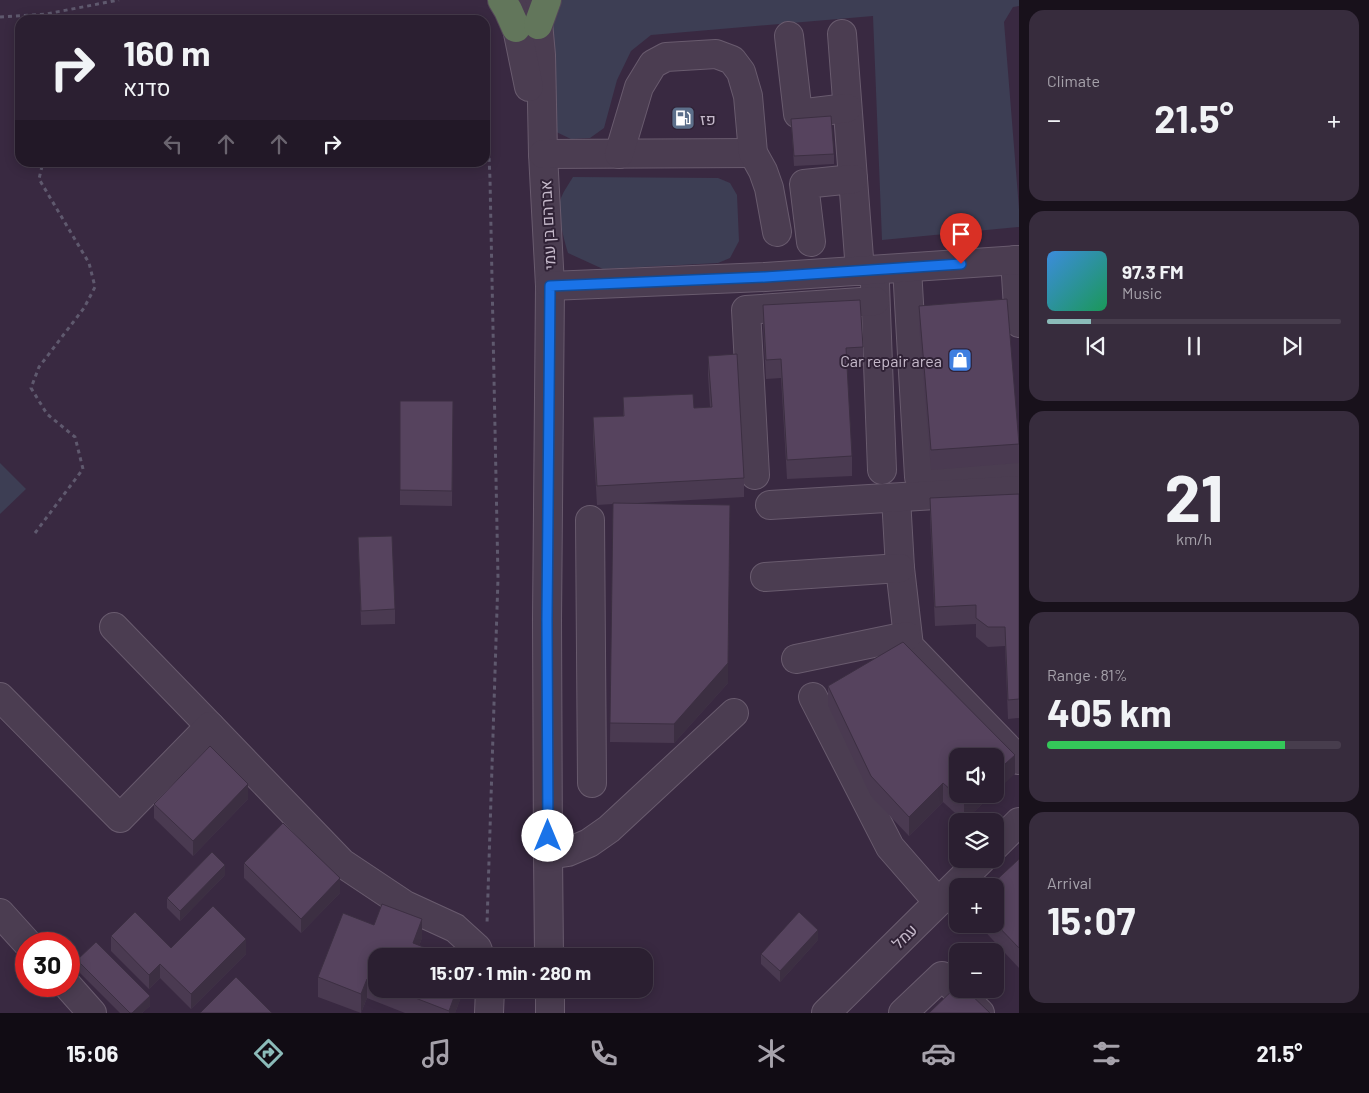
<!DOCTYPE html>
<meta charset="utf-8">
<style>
:root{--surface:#2b1f31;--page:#372c3d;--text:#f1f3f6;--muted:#a6a2ab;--line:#473d4d;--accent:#8bbbb9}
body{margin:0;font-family:Barlow,Heebo,sans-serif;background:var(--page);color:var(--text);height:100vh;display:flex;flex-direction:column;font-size:19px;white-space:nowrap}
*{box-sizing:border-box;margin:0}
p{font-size:16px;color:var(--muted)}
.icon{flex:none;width:28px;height:28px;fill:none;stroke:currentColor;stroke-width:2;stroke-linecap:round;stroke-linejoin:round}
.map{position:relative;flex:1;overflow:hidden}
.drawer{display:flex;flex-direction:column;gap:10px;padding:10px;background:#18111b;width:350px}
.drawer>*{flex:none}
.guide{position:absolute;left:15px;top:15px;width:475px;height:152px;border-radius:15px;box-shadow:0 2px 12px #0003,0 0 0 1px var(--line);background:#2b1f31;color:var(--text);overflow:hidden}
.controls{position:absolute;left:949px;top:748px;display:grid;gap:10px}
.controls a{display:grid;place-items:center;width:55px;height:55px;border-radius:10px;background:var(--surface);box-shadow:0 2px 12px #0003,0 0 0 1px var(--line);font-size:25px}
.speed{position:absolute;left:15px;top:932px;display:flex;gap:10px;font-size:25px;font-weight:700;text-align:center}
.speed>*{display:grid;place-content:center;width:65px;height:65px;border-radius:50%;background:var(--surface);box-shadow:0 2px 12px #0003,0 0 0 1px var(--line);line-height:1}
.speed .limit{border:8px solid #d22;background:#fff;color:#111}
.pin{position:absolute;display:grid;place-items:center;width:42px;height:42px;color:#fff;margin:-51px -21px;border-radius:50% 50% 50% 0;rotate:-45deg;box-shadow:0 0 5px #0007}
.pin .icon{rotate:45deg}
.me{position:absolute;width:55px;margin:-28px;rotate:0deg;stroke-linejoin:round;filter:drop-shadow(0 0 4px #0008)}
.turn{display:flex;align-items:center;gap:18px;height:105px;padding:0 25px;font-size:22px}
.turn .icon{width:65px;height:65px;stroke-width:2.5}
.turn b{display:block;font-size:35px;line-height:42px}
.lanes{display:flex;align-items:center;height:48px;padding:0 25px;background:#0003;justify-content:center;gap:25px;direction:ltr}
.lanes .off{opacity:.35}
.big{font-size:38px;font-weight:700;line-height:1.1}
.drawer .widget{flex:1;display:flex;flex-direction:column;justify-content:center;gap:8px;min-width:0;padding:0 18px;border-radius:15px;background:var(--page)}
.drawer .dial{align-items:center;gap:0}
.dial b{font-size:65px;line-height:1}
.song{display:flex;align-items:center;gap:15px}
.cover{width:60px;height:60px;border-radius:8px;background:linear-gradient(135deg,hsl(210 70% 55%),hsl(150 70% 35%))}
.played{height:5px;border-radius:2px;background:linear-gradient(90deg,var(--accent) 15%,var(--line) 15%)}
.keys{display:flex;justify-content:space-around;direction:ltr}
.heat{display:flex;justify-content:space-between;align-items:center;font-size:28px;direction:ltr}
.charge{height:8px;border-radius:4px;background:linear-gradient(90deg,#34c759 81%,var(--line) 0)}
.trip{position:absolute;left:368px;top:948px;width:285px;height:50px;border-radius:15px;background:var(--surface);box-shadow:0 2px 12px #0003,0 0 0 1px var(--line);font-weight:700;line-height:50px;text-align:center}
.dock{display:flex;height:80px;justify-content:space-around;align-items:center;background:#110c14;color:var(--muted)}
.dock .icon{width:35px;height:35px}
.dock .current{color:var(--accent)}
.dock b{font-size:22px;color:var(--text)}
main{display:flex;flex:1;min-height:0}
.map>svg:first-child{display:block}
.green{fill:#3d3e54}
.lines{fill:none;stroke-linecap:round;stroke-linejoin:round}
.minor-casing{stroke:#695b6e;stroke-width:30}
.highway-casing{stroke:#534558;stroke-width:30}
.path{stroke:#5f596e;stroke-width:3;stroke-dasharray:4 4;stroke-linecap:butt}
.minor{stroke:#4b3d51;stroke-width:28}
.highway{stroke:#62765b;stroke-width:28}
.wall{fill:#4a3a51}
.shaded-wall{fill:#3c2f42}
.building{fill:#56435e;stroke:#3c2f42}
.route-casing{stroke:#114b97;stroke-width:12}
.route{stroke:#1a73e8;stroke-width:9}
.labels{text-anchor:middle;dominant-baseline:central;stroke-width:4;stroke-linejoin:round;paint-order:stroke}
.poi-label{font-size:16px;fill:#c6bacb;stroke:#302236;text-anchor:start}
.street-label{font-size:16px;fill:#c6bacb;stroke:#302236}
</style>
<main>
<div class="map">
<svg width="1019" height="1013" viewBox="0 0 1019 1013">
<rect width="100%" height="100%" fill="#392941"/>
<g class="green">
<path d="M557,0H1019V6L1013,7L1004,22L1019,209V227L882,240L873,16L651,35L631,51L617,80L604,128L590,138L571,139L550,129V12Z"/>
<path d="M573,177L718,178L730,183L737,195L739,241L730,258L718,263L603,269L568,253C564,240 556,210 561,198C564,190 569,184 573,177Z"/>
<path d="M0,463L26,489L0,514Z"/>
</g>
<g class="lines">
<g class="minor-casing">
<g id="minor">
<path d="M536,1L541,55L543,154L550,286L547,620L548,855L549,956"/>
<path d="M512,4L529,87"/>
<path d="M842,34L860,271"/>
<path d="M789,36L798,114L847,108"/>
<path d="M543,154L753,153"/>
<path d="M619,154L639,87L653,64L666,57L716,54L732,60L741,72L748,96L753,153L763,171L769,188L777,232"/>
<path d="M811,242L804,184L853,179"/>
<path d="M1015,260L1019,323"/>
<path d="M907,268L919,477L1019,470"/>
<path d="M875,284L882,470"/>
<path d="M550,286L765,277L1019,260"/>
<path d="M755,475L746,310L875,301"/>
<path d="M896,498L900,568L909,646L1019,760"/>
<path d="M770,505L1019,490"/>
<path d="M590,520L592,783"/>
<path d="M765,577L900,568"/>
<path d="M114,627L210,726"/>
<path d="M796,659L907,636"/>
<path d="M0,697L120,818L210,726L342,863L405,905L455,928L477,948L480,956"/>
<path d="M813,697L890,847L938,902"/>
<path d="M995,846L1019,822"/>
<path d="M548,855L568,852L589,843L609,829L734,713"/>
<path d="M0,913L28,944"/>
<path d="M68,986L92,1013"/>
<path d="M550,989V1013"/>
<path d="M489,1013L490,989"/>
<path d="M826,1013L982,859"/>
<path d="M903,1013L942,976L980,1013"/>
</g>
</g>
<g class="highway-casing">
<g id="highway">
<path d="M502,0L508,10L516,28"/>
<path d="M538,25L547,0"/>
</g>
</g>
<g class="path">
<path d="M0,17L46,14L119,0"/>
<path d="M485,151L489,157L490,179L498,578L487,924"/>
<path d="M35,533L83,469L75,437L47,414L31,388L39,367L84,308L95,287L89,263L39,179L43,162"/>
</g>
<use href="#minor" class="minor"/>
<use href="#highway" class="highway"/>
</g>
<g class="wall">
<path d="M791,119L834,154V164L794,166Z"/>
<path d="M763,305L863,347V366L847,367L852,456V476L787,479L781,378L766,379L763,324Z"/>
<path d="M919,306L1019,443V463L931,470L919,325Z"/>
<path d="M708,356L744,478V497L638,503L728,683L674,743L610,742L613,504L597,505L593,437V417L623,416V397L694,408L710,407L708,375Z"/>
<path d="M400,401H453L452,506L400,505Z"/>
<path d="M1019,494V718L1008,719L1005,646L988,647L976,637V624L935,626L930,517V498Z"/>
<path d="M358,537L395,609V624L361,625Z"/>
<path d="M828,686L1015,774L958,794H993L964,821L943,802L909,836L871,796L828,705Z"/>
<path d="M248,799L193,856L154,818V804Z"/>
<path d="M1019,859V968L978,924H995V886Z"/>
<path d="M244,863L340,893L301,933L244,878Z"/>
<path d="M225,875L180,921L167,908V898Z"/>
<path d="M374,925L422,938L419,946L376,956V989H464L455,1013H405L367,998L361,1013L318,997V977Z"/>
<path d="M111,936L171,948L246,954L191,1009L160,978L149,989L111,951Z"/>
<path d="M818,940L780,982L761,964V954Z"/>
<path d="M77,960L150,1006L142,1013H120L77,970Z"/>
</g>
<g class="shaded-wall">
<path d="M730,524L728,683L674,743V724Z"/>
<path d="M1015,755V774L995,792V773Z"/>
<path d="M943,783V802L909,836V817Z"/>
<path d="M248,784V799L193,856V841Z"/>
<path d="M972,794H993L964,821V802Z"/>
<path d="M225,865V875L180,921V911Z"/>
<path d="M340,878V893L301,933V919Z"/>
<path d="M422,919V938L415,956L413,943Z"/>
<path d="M818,930V940L780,982V971Z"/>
<path d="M246,939V954L191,1009V994Z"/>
<path d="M160,964V978L149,989V975Z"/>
<path d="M367,979V998L361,1013V994Z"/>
<path d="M457,989H464L455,1013H449V1011Z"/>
<path d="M150,996V1006L142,1013H132Z"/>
</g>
<g class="building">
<path d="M831,116L834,154L794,156L791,119Z"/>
<path d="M1007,299L1019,444L931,450L919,306Z"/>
<path d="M860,300L863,347L846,348L852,456L787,460L781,359L766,360L763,305Z"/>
<path d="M737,354L744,478L597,486L593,417L624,416L623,397L693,394L694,408L712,407L708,356Z"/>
<path d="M400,401H453L452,491L400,490Z"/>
<path d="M1019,494V699L1008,700L1005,627H988L976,618V605L935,607L930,498Z"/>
<path d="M613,503L730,505L728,663L674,724L610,723Z"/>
<path d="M392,536L395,609L361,611L358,537Z"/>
<path d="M903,642L1015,755L995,773V756H958V794H972L964,802L943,783L909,817L871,776L828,686Z"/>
<path d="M210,746L248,784L193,841L154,804Z"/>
<path d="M283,823L340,878L301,919L244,863Z"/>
<path d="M212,852L225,865L180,911L167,898Z"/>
<path d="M1019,859V948L995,923V886H990Z"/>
<path d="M382,904L422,919L413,943L447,956H376V983L367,979L361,994L318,977L343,913L374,925Z"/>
<path d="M213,906L246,939L191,994L160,964L149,975L111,936L135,912L171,948Z"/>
<path d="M799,912L818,930L780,971L761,954Z"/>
<path d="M96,942L150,996L132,1013H130L77,960Z"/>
<path d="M236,977L272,1013H200Z"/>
<path d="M958,985V989H965L990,1013H929Z"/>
<path d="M392,989H457L449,1011Z"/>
</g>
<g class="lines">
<g class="route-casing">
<path id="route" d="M548,836L547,620L550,286L765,277L961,264"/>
</g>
<use href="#route" class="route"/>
</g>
<defs>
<g id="fuel-square" transform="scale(1.25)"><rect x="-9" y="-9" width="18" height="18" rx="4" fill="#5c6f8a" stroke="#302236"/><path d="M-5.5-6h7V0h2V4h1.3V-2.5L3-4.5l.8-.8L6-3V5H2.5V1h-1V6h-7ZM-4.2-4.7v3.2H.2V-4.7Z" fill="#fff"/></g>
<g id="shop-square" transform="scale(1.25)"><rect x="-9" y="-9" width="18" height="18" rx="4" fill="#3f7fe0" stroke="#302236"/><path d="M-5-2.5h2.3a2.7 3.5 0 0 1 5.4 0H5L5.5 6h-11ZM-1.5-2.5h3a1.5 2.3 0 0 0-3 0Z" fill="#fff"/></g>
</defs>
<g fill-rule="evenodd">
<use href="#fuel-square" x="683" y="118"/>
<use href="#shop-square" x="960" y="360"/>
</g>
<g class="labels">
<g class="poi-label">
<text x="700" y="118">פז</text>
<text x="942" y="360" text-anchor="end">Car repair area</text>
</g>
<g class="street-label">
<text transform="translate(547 225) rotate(-93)">אברהם בן עמי</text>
<text transform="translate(904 936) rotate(-45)">עמל</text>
</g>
</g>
</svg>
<div class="controls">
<a><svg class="icon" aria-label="sound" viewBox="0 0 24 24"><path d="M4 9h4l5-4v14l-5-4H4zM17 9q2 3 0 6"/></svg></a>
<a><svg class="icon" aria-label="layers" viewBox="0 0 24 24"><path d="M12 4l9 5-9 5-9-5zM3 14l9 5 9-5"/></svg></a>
<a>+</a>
<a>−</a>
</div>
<div class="speed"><div class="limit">30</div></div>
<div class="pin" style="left:961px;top:264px;background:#d93025"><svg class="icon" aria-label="arrive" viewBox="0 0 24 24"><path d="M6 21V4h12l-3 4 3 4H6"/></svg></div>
<svg class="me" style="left:548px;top:836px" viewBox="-20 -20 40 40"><circle r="19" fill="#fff"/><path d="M0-13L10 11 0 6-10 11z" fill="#1a73e8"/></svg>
<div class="trip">15:07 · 1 min · 280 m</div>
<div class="guide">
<div class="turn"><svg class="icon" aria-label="right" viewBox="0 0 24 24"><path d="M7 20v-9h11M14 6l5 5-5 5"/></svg><div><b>160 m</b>סדנא</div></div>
<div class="lanes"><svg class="icon off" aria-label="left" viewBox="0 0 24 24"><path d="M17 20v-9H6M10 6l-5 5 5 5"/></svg><svg class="icon off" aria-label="ahead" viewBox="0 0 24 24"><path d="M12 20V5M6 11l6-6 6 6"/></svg><svg class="icon off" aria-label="ahead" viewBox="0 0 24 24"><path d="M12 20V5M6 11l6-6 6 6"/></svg><svg class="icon" aria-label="right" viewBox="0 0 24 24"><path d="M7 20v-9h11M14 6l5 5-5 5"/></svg></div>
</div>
</div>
<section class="drawer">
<div class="widget"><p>Climate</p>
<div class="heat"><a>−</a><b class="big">21.5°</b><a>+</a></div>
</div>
<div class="widget">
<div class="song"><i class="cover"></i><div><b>97.3 FM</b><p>Music</p></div></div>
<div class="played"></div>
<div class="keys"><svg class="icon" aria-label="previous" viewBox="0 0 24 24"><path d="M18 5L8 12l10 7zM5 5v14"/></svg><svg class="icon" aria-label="pause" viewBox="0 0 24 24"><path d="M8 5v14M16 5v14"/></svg><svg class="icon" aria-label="next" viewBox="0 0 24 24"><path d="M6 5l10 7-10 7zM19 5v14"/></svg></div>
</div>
<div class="widget dial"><b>21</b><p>km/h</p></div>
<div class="widget"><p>Range · 81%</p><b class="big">405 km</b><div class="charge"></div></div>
<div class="widget"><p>Arrival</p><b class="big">15:07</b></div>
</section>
</main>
<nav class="dock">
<b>15:06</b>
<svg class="icon current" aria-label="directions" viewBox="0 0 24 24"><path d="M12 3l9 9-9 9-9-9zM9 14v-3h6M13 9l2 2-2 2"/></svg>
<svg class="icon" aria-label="music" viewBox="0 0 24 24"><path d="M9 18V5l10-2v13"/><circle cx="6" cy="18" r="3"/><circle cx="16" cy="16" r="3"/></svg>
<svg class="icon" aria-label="phone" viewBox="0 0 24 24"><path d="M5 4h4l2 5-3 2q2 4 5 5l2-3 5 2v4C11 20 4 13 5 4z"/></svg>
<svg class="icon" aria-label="climate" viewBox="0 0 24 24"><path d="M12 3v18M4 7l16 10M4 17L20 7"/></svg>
<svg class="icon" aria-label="car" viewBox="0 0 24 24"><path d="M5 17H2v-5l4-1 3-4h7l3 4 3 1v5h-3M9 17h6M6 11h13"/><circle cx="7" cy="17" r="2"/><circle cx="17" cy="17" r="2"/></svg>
<svg class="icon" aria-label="filters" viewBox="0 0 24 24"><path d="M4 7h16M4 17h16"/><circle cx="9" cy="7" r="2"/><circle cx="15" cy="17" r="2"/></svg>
<b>21.5°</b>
</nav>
